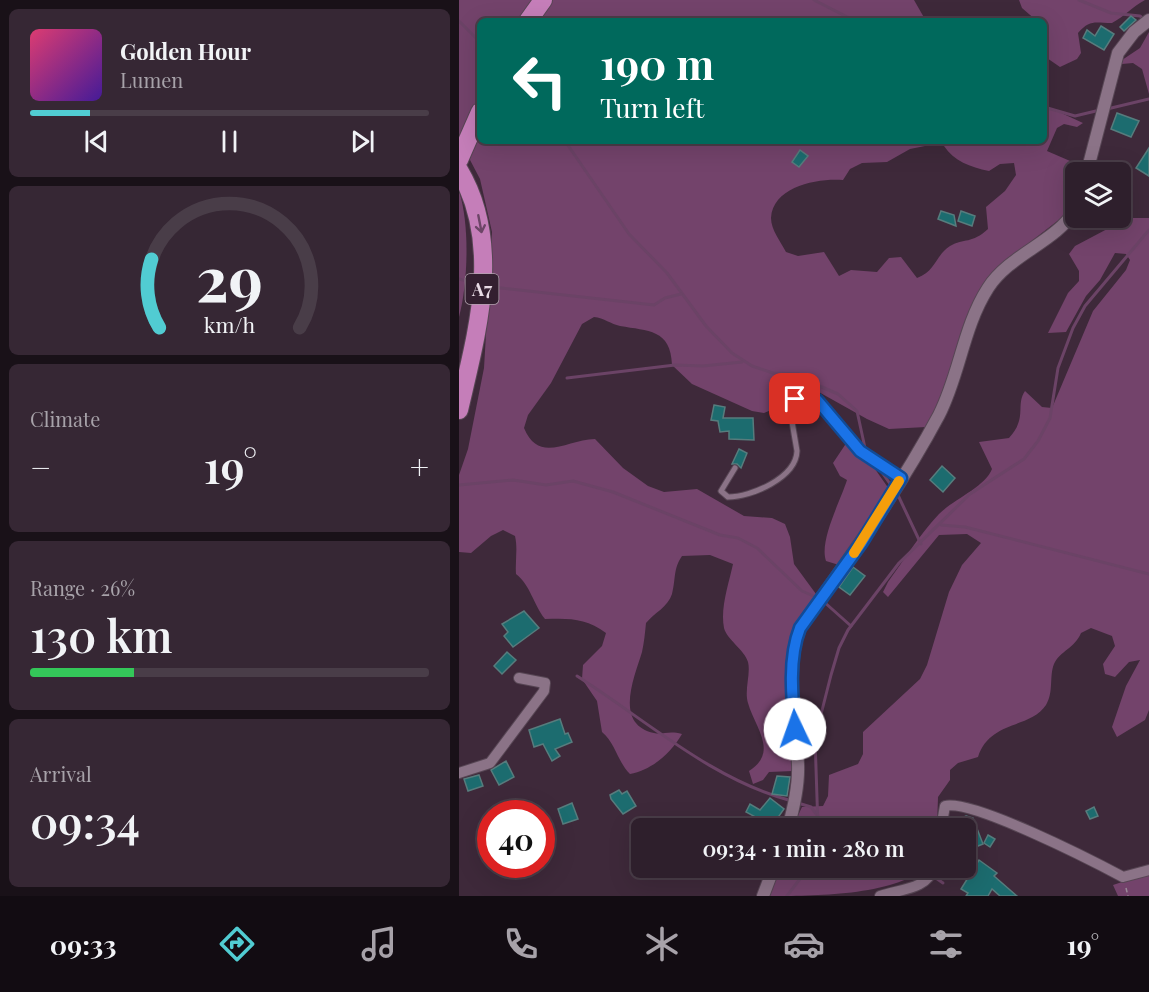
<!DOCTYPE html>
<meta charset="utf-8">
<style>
:root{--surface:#2e1f2c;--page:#362734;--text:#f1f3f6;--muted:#a7a2a9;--line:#493d48;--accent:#51ccd2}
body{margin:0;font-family:"Playfair Display",serif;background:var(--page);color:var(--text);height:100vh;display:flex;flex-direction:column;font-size:22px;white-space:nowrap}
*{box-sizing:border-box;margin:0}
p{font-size:20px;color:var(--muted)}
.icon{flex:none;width:33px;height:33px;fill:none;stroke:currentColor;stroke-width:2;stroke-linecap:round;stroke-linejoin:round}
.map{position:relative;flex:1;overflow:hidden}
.side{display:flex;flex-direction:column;gap:9px;padding:9px;background:#191118;width:459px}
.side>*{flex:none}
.banner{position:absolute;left:18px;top:18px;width:570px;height:126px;border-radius:9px;box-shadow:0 6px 24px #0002,0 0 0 2px var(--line);background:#00695c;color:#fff;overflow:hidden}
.tools{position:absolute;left:606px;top:162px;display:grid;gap:12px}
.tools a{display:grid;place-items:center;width:66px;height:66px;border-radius:9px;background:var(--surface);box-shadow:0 6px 24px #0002,0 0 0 2px var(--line);font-size:30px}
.speed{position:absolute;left:18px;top:800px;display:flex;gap:12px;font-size:30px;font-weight:700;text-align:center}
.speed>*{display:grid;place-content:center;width:78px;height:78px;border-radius:50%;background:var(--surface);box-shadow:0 6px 24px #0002,0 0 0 2px var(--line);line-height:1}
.speed .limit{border:9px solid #d22;background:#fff;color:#111}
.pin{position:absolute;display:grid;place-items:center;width:51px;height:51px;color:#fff;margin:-26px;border-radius:12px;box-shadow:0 3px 9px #0006}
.me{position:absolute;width:66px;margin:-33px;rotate:357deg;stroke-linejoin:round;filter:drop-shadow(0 0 4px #0008)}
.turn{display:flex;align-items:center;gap:21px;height:126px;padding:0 24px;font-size:27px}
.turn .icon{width:78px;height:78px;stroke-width:2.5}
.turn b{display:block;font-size:42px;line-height:51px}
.big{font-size:45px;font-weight:600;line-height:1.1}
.side .card{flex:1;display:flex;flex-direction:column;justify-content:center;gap:9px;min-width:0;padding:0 21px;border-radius:9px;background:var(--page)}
.side .dial{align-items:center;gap:0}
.dial svg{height:156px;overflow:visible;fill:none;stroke:var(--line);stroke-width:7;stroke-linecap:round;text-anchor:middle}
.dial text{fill:var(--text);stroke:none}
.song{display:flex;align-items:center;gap:18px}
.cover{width:72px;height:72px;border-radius:9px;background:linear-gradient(135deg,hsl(340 70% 55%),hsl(260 70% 35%))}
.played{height:6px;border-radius:3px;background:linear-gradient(90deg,var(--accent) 15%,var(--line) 15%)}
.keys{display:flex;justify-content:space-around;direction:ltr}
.heat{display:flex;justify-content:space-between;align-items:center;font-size:33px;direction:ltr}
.charge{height:9px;border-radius:4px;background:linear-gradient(90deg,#34c759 26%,var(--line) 0)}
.trip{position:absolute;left:172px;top:818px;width:345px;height:60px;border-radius:9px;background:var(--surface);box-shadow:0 6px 24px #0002,0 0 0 2px var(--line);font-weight:600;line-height:60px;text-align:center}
.tabs{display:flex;height:96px;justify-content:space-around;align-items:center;background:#120c12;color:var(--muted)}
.tabs .icon{width:42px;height:42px}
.tabs .selected{color:var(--accent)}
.tabs b{font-size:27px;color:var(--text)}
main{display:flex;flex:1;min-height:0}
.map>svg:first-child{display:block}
.green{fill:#73436b;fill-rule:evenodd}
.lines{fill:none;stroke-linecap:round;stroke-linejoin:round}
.stream{stroke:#6b4366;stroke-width:3}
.building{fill:#1c6c6f;stroke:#577c7d;stroke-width:1.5}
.service-casing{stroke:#574654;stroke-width:7}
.minor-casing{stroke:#574654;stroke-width:12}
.tertiary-casing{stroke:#574654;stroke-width:14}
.motorway-casing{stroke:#574654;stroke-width:20}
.path{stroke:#9b8a98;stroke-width:1.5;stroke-dasharray:4.5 3;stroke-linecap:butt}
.service{stroke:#8b7387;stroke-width:5}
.minor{stroke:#8b7387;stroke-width:10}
.tertiary{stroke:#8b7387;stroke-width:12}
.motorway{stroke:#c57eb9;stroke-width:18}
.oneway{stroke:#6d4567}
.route-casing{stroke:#114b97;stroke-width:15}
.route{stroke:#1a73e8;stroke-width:10}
.slow{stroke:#f59e0b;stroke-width:10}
.labels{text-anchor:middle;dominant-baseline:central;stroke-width:6;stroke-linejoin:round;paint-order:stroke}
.shield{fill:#331f30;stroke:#b2a3af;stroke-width:1.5}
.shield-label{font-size:18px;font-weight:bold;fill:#e8dbe5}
</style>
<main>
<section class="side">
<div class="card">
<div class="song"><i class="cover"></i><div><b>Golden Hour</b><p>Lumen</p></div></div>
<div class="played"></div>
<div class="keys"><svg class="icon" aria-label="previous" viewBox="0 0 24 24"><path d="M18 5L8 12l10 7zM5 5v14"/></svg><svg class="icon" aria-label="pause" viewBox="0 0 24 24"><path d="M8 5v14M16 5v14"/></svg><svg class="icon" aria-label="next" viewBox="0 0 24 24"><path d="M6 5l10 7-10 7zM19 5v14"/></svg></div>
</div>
<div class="card dial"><svg viewBox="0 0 100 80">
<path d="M14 69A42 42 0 1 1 86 69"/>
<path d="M14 69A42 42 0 0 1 10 34" stroke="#51ccd2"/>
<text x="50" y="56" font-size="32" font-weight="700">29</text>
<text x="50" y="72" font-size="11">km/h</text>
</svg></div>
<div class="card"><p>Climate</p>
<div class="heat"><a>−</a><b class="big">19°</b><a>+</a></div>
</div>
<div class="card"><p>Range · 26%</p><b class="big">130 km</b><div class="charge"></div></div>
<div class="card"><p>Arrival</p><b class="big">09:34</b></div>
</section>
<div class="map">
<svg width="690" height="896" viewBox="0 0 690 896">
<rect width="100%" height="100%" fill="#3e293a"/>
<g class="green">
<path d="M0,0H455L467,21H21V141H585V105L624,123L618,127L605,124L598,128L588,151L625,167L624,172H616V197L610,212L544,263L496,359L476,412L467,427L430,429L408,419L349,386L324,397L317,408L305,413L293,411L233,384L213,365C212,329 189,331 161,326C152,324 145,318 135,317L123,324L92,383L69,415L65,428C80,464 107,440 136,439L164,468L189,486L205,492L238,489L285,516L313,518L326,524L331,537L335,564L357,594L335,626L329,645L334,771L310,772L304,780L294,784L290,771C320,752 296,728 289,703C285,690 292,674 289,662C285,649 268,640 265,628C261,608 270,583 274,564L251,555L223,556C214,569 217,579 213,594C209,607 195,613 187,623C186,633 185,643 183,652C176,676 154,724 195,733C204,735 210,730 223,734C212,753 193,770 171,774C158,761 157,744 143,732L138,701L123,679L124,665L143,646L147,633C127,618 110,618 86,619C74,604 72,586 57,574C56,561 59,549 56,536L44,530L32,536L12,553L0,552V475L9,449L25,368L33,232L21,179L0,139ZM476,144L485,146C495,161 511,167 530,171L541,164L555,163L557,175L546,191L527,207L529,229C513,244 505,238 491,246C476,256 477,271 458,278L442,257L430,258L418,272L392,270L380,276L365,252L339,256L327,252C322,242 312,230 312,218C314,186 359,178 384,180L391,169L403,163L428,162L451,149Z"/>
<path d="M560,0H686C673,7 666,16 653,23C636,23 631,19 619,33L622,53L618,59L601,67L585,56V21H578L563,8Z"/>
<path d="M690,32V94L683,69L674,63L663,64V60L681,48Z"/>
<path d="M0,191C11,225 9,283 0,317Z"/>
<path d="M669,218H690V710L686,720L658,737L653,727L667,686L681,660L670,662L656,677L646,674L644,664L656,646L653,636L632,628L622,633C616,648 601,651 595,664C590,676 595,692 587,705C571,729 531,720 519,757L499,763L491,770V780L479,797L478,828H333L343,807L364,806L369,796L370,775L399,764L404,754V732L461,679L468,665L490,592L503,565L522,543L508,534L480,535L429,597L424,592L429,582C445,560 461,534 480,514C495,499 526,487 533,469L520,442L550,438C569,417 556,406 566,391L583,407L593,408L634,311L667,270L671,260L667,254L656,253L641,280L627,296L607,332L589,333L609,293L620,281V271L610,254L616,246Z"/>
<path d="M388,442L409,459L430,489L380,565L367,561C360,541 381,502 388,480L381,476L374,463Z"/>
<path d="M320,867H466C436,896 352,896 310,896Z"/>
<path d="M690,873V896H659L654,885Z"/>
</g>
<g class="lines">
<g class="stream">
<path d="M355,0L396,21"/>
<path d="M620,0L652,13L681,16L686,20"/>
<path d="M0,21L21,42"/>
<path d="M585,107L616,116L641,110"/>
<path d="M648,109L690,99"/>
<path d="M106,141L170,234L208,273L247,326L273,353L293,366L314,373L340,374L358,385L379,394L398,411L406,448L414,458"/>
<path d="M0,279L15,283"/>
<path d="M33,287L195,305L206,298L222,294"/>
<path d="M108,378L216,365L244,366L283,362"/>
<path d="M417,464L434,488"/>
<path d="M0,485L54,480L87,485L114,481L154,492L261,535L279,538L298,548L343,591L359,598"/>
<path d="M438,493L462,544"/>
<path d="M482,525L506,527L690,574"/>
<path d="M364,601L392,626"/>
<path d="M118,676C187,720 253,780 333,801"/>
<path d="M339,803L352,807L358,815"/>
<path d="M359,828L356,738L372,675L380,648L389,630L440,563L511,494L565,459L579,441L591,418L599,368L614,328L626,306L690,230"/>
<path d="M461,867L484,883"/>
<path d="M328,896L350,867"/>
</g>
</g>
<g class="building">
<path d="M672,16L677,20L665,31L661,27Z"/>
<path d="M642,26L655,34L645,50L624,38L628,30L636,36Z"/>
<path d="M658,113L680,121L672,137L652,129Z"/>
<path d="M690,148V176L677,168Z"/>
<path d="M341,150L349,156L340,167L333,162Z"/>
<path d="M482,211L495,215L497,226L479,219Z"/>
<path d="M502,211L516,216L513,226L499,221Z"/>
<path d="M255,405L266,407L264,418H294L295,440L270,439V431L261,432L259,421L252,420Z"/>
<path d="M280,449L288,453L282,468L278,464H273Z"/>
<path d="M483,466L496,478L484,492L471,480Z"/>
<path d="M394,567L406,576L391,595L380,587Z"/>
<path d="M65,611L80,628L54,647L45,636L49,632L43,624Z"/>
<path d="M48,652L57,660L43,674L35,666Z"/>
<path d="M101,719L106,734L109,733L113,742L96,749L101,756L93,761L84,744L75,747L70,730Z"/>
<path d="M47,761L55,777L40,785L32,770Z"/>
<path d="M20,775L24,786L9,791L5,779Z"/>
<path d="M318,776L331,777L328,796L313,794Z"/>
<path d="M160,790L163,794L168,791L177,806L164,814L152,799L151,795Z"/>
<path d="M311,798L325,809L313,826L287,812L291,804L301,810Z"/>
<path d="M113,803L119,819L104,824L99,809Z"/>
<path d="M635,807L639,816L631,819L627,811Z"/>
<path d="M507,816L514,818L524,844L509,850L507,832L509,831L505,817Z"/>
<path d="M529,835L536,839L531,847L525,843Z"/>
<path d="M520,860L538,873L535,876L558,896H541L533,889L529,896H507L509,893L502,889Z"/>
<path d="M486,867H508L493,877Z"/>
</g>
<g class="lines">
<g class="service-casing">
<path id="service" d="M276,468L262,491L269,497C292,497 337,478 338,451L331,410L336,399C363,385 382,434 398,448C411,460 428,468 442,478"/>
</g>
<g class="minor-casing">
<g id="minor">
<path d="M0,773L31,763L85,691L86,683L60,678"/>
<path d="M482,828L486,806C513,799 634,861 664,877L690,870"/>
<path d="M421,896C441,889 468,890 475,867"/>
</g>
</g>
<g class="tertiary-casing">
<g id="tertiary">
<path d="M628,172L659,53L675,32L690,20"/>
<path d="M329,828C335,807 340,786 339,764C337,720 325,670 341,628C390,559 440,490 480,415C501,374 504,327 529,288C551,254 597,242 616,210"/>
<path d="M304,896L315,867"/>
</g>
</g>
<g class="motorway-casing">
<g id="motorway">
<path d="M69,21L84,0"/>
<path d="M0,160L21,112"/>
<path d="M0,170C44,244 18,332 0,410"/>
</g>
</g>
<path class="path" d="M667,888L669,896"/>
<use href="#service" class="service"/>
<use href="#minor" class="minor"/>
<use href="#tertiary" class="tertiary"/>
<use href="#motorway" class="motorway"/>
</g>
<defs><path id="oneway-shaft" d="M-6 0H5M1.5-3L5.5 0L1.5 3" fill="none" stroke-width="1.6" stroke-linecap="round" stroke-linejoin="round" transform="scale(1.5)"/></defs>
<use class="oneway" href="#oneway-shaft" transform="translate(21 224) rotate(79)"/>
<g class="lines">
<g class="route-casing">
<path id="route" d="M336,399L342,396L358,400L401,451L442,478L403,542L341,628C329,658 333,698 336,729"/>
</g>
<use href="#route" class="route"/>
<path class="slow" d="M395,553L440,481"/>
</g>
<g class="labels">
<rect class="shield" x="6.5" y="274" width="33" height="30" rx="4.5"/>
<g class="shield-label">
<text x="23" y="289">A7</text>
</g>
</g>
</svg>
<div class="tools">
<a><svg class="icon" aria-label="layers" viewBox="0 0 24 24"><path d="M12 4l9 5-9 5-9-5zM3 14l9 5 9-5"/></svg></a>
</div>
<div class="speed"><div class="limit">40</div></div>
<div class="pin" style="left:336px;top:399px;background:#d93025"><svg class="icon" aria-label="arrive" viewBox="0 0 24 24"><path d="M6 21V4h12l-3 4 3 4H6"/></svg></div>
<svg class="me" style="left:336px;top:729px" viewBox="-20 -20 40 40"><circle r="19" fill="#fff"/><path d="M0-13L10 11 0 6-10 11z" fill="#1a73e8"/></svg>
<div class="trip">09:34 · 1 min · 280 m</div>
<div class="banner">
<div class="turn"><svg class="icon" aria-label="left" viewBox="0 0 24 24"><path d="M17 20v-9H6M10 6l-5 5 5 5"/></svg><div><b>190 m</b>Turn left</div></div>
</div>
</div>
</main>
<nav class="tabs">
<b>09:33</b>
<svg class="icon selected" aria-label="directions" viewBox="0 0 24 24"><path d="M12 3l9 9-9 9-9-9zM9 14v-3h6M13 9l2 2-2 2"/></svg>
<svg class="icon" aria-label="music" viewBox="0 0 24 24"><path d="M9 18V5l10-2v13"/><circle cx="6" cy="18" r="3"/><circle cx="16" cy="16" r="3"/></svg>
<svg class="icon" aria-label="phone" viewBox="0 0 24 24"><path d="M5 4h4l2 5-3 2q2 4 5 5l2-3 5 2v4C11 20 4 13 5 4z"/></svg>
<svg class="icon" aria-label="climate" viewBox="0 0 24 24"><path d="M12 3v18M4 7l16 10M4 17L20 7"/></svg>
<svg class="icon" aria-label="car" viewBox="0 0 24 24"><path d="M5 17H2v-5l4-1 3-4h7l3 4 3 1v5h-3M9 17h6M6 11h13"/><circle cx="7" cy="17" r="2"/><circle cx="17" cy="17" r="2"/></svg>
<svg class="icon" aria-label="filters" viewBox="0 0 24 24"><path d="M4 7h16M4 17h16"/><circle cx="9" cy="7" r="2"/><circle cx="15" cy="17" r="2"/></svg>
<b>19°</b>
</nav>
